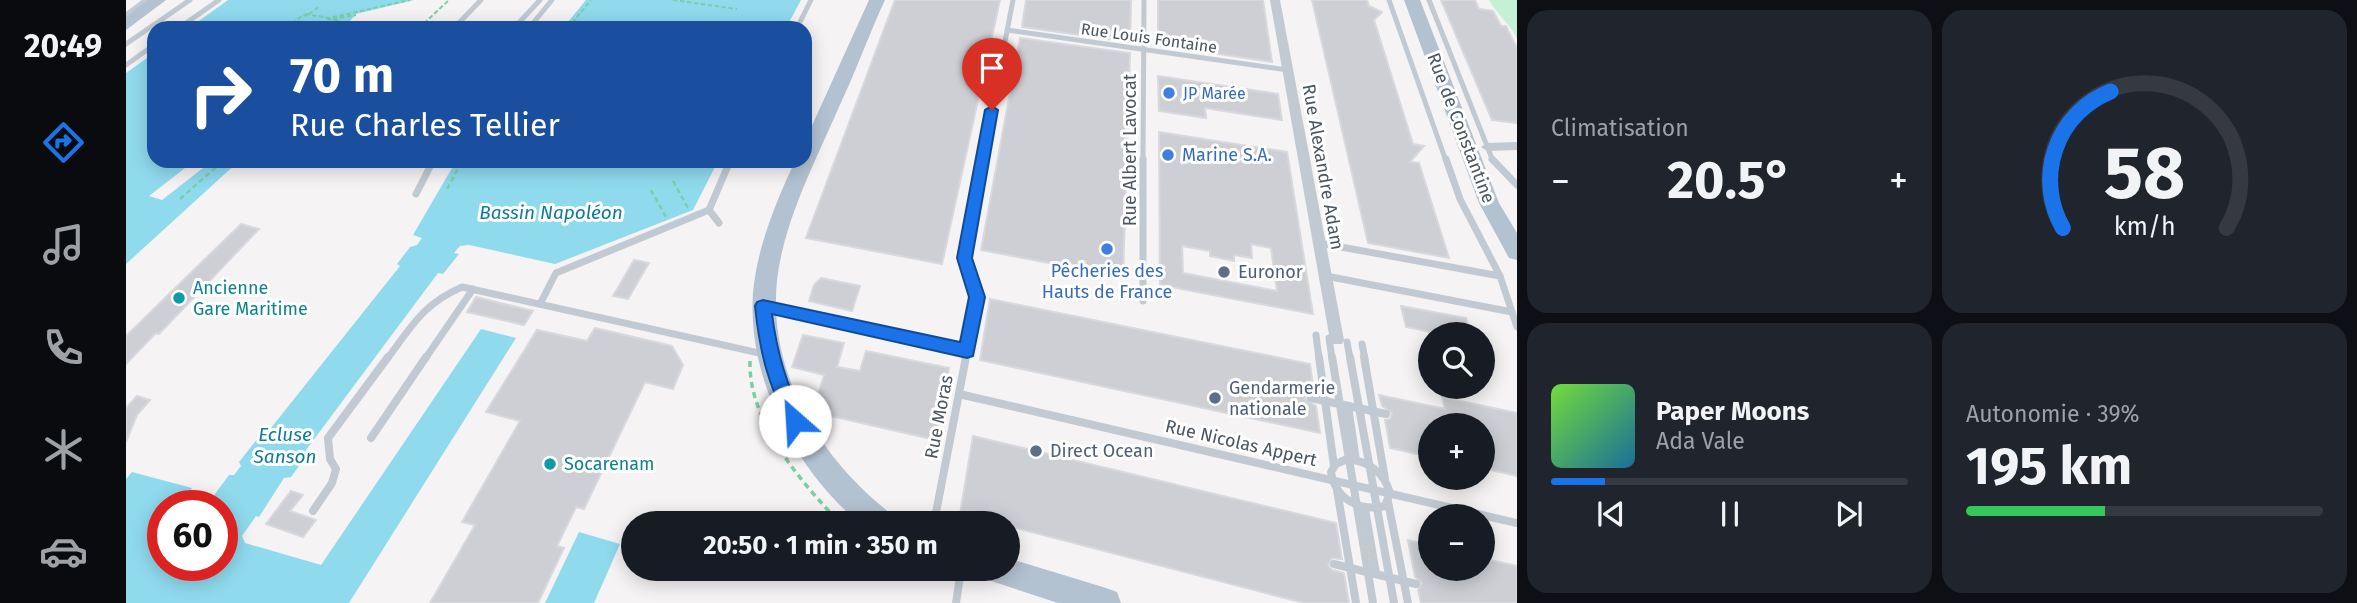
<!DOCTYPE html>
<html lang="fr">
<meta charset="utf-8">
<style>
:root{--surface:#171b24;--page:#20242c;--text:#f1f3f6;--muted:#9ea1a6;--line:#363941;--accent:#1a73e8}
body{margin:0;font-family:"Fira Sans",sans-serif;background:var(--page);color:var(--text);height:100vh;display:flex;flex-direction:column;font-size:26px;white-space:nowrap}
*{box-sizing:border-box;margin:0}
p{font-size:23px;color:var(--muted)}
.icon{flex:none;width:38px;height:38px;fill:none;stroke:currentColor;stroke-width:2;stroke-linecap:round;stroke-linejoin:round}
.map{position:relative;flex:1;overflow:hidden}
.details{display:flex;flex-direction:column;gap:10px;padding:10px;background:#0d0f14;width:840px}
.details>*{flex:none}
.guide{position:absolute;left:21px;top:21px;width:665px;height:147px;border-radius:21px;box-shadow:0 4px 18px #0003;background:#1a4fa0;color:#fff;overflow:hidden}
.buttons{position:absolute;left:1292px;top:322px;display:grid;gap:14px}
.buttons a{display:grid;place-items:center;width:77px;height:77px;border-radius:50%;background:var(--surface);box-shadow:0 4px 18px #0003;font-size:35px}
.speed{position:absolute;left:21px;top:490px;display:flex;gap:14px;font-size:35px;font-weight:700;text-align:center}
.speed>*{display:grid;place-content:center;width:91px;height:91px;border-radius:50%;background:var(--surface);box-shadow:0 4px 18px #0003;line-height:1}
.speed .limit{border:10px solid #d22;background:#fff;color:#111}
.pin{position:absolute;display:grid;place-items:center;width:60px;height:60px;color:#fff;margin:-72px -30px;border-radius:50% 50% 50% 0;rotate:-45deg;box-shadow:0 0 7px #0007}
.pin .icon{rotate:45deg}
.me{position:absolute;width:77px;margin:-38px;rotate:334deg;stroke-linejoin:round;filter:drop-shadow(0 0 5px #0008)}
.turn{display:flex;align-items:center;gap:24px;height:147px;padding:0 28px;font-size:32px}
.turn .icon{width:91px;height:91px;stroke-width:2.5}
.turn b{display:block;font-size:49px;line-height:60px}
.big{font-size:52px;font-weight:700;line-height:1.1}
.details .tile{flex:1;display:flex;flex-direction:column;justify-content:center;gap:10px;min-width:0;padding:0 24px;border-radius:21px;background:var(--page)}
.details .dial{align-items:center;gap:0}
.dial svg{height:182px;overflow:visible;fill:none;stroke:var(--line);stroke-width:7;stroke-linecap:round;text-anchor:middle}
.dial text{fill:var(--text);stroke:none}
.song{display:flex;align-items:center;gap:21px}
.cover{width:84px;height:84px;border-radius:10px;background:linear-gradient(135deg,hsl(100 70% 55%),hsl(200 70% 35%))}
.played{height:7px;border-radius:4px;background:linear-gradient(90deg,var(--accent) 15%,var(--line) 15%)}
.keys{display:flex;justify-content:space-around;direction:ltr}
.heat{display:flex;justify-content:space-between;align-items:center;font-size:38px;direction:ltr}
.charge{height:10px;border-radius:5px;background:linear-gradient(90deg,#34c759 39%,var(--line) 0)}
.details .tiles{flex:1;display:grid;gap:10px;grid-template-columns:repeat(2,1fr)}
.trip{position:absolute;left:495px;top:511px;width:399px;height:70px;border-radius:35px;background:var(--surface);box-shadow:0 4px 18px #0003;font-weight:700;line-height:70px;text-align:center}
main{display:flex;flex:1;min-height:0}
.dock{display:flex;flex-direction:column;width:126px;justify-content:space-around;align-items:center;background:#090b0e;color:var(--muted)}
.dock .icon{width:49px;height:49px}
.dock .on{color:var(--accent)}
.dock b{font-size:32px;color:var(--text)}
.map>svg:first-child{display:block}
.green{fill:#c3f1d5}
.water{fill:#90daee}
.building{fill:#cdcfd5;stroke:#d7d9de;stroke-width:2;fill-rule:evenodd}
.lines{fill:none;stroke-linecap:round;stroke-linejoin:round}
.path-far2{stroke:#7ad0a6;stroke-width:2;stroke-dasharray:4.5 2.5;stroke-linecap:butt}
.path-far1{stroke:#7ad0a6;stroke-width:2.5;stroke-dasharray:5 3.5;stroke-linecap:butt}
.path{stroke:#7ad0a6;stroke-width:3.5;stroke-dasharray:6 4.5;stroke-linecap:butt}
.service-far2{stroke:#c1cad2;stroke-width:5}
.service-far1{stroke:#c1cad2;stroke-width:7}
.service{stroke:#c1cad2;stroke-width:8}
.minor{fill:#c1cad2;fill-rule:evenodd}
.primary{fill:#b3c2d1;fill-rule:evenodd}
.service-bridge{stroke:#c1cad2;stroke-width:8}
.route{fill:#1a73e8;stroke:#114b97;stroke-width:2}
.shop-dot{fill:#3f7fe0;stroke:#fff;stroke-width:2.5}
.service-dot{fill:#5c6f8a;stroke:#fff;stroke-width:2.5}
.culture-dot{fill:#0f9aa8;stroke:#fff;stroke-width:2.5}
.labels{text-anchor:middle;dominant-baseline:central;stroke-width:6;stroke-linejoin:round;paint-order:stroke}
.far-street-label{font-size:16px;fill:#4a5661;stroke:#fff}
.far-shop-label{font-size:16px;fill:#366cbe;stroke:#fff;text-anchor:start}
.street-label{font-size:18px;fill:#4a5661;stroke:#fff}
.shop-label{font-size:18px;fill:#366cbe;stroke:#fff;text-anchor:start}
.service-label{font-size:18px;fill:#4e5e75;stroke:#fff;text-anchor:start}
.culture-label{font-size:18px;fill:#0d838f;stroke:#fff;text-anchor:start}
.water-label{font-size:19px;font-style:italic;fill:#0c7c9b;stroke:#fff}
</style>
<main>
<nav class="dock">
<b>20:49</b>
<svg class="icon on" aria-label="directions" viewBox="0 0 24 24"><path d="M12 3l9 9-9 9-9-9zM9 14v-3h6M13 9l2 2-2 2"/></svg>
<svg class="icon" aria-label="music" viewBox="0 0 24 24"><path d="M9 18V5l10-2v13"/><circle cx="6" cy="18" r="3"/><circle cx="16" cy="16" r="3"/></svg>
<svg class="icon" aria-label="phone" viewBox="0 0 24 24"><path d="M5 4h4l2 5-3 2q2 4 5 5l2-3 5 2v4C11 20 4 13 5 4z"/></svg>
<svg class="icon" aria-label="climate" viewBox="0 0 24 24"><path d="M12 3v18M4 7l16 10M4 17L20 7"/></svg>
<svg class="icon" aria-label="car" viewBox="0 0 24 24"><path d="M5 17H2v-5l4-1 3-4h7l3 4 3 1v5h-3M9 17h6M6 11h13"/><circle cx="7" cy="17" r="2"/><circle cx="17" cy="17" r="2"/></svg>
</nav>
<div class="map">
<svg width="1391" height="603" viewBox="0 0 1391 603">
<rect width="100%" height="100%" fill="#f5f3f3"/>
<path class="green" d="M1363,0H1391V38C1383,23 1371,14 1363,0Z"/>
<g class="water">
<path d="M102,0H288L230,14L224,21L238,24L234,28H63Z"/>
<path d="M460,0H675L660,28H437Z"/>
<path d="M28,53V161H68L23,196L36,200L86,161H113L0,264V73Z"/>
<path d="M330,161H592L567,210L429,264L343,245L334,246L328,253L333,254L317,274L312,273L180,450L183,452L165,477L158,478L133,517L130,516L116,536L119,543L195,565L355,329L390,338L223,603H0V479L6,472L66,488L55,506H37V565H96V506H84L83,502L103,475H108L115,466L113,462L132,438H137L274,266L271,264L284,247L291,245L296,238L287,235Z"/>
<path d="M453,532L494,544L468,603H419Z"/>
</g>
<g class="building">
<path d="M769,0H874L816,264L680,238Z"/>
<path d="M900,0H1005L1004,42L896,27Z"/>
<path d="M1032,0H1137L1146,62L1032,45Z"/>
<path d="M1186,0H1241L1243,6L1256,12L1248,20L1287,144L1298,146L1284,162L1293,163L1323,258L1242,243Z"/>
<path d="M1315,0H1349L1353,9L1367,11L1375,26H1380L1391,48V123L1366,120Z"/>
<path d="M894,38L1004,53L997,277L855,250Z"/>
<path d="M1032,76L1152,94L1156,120L1079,108L1080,118L1033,111Z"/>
<path d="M1033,132L1161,152L1187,314L1034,285ZM1125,244L1145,248L1151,291L1057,273L1056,246L1084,251V256L1108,261V255L1126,258Z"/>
<path d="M115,224L133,229L33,334L30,333L0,364V336Z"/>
<path d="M508,260L523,263L502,299L487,296Z"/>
<path d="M695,278L734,286L726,311L683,301L688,285Z"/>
<path d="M350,297L407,311L398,325L341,312Z"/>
<path d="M864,299L1184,364L1188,392L1181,393L1179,399L1190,406L1194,433L854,360Z"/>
<path d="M1275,306L1340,318L1345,334H1315L1280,327Z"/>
<path d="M469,328L546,346L557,365L547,389L519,382L458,509L450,507L431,546L438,548L412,603H304L349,525L336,522L394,421L360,412L411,330L461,341Z"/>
<path d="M677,335L718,343L711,367L734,371L740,351L823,368L810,440L687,412L698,375L666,367Z"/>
<path d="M1253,395L1319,409L1316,397L1391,413V476L1356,468V425H1304V457L1264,448L1259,420L1264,419L1266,413L1256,406Z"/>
<path d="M11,396L24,400L11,415L0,442V408Z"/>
<path d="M847,436L1210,523L1216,559L1206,558L1202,565L1206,570L1218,573L1223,603H1178L882,526V523L834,514Z"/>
<path d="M165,491L177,495L164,511L190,520L177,537L140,524Z"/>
<path d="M1282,540L1304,545V569H1356V558L1391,566V603H1295L1292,590L1296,583L1289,577Z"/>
</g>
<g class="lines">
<g class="path-far2">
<path d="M547,0L611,9"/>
<path d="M179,14L203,18L284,0"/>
<path d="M183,14L194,6"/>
<path d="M201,19L214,21L205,28"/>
<path d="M207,19L230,15"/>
<path d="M446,23L481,28"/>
<path d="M161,28L177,15L181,16"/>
<path d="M293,28L323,0"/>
<path d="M442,28L465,0"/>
</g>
<g class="path-far1">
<path d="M547,181L562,208"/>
<path d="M321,189L336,161"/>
<path d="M525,190L540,217"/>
<path d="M54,199L97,161"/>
</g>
<g class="path">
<path d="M624,361C622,421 675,482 714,523"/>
<path d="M780,569L789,573L803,569"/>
</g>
<g class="service-far2">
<path d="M1263,0L1320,161"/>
<path d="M1303,0L1367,161"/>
<path d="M0,15L20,0"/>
<path d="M53,28L93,0"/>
<path d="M328,28L355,0"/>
<path d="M388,28L414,0"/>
<path d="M403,28L426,0"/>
<path d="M671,28L685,0"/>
<path d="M881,30L1162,70"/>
<path d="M0,44L64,0"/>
<path d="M0,65L28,45"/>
<path d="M856,161L887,0"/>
<path d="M1017,161L1018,0"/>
</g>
<g class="service-far1">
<path d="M1320,159L1334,199L1374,276"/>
<path d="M1366,159L1391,185"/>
<path d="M290,194L307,161"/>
<path d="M593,223L583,210L604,161"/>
<path d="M1193,243L1374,276L1386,312"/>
<path d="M1200,276L1386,312L1391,327"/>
<path d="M1017,301V159"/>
<path d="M414,304L430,273L583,210"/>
<path d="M644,308L841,351"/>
<path d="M1190,335L1193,359"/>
<path d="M1203,338L1206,359"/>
<path d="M1221,342L1224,359"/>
<path d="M1236,344L1239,359"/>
<path d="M261,359C286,326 297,304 336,287L638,354"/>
<path d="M299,359L347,289"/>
<path d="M839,359L851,297L839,266V253L857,159"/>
</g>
<g class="service">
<path d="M1193,357L1208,466"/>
<path d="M1206,357L1247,603"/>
<path d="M1224,357L1268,603"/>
<path d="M1238,357L1259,479"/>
<path d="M833,394L1391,523"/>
<path d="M1222,406L1230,460"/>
<path d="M245,438L300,357"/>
<path d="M1211,490L1230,603"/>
<path d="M1262,502L1282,603"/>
<path d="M1239,509L1250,574"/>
<path d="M187,511L206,483L210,469L204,459L202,438L262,357"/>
<path d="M808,523L840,357"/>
<path d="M830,603L835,569"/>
</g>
<g class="minor">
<path d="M1144,0H1154L1218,340L1216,344H1206L1204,340Z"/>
<path d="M1391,142V150L1361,151L1355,147L1361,143Z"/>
</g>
<g class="primary">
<path d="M22,0H40L0,30V17Z"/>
<path d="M743,0H759C744,32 732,66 717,98C695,149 669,198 656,252C631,354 686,452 764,513L768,523H733C669,468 621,379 627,293C631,247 650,202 669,161H679V141Z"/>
<path d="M1278,0H1294L1373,203L1391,233V260L1383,258L1353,203Z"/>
<path d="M882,558L980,588L991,592L995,603H932L859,579L855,569H882Z"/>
</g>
<g class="service-bridge">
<path d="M1185,398L1260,414"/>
<path d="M1221,459C1242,461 1258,472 1264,493L1259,506C1234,512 1209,499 1205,472L1210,464Z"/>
<path d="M1208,564L1290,584"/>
</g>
</g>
<path class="route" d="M866,106L872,110L846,258L859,297L847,356L841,358L646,314C651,354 661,385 678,421L675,427H663C642,382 634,355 629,306L631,302L637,300L834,342L843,297L831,258L859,110Z"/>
<g class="shop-dot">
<circle cx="1043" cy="93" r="7"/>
<circle cx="1042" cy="155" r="7"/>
<circle cx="981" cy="249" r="7"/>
</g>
<g class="service-dot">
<circle cx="1098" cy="272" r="7"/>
<circle cx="1089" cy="398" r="7"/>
<circle cx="910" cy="451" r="7"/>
</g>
<g class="culture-dot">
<circle cx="53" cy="298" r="7"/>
<circle cx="424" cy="464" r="7"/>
</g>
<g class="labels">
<g class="far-street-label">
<text transform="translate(1023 38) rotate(8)">Rue Louis Fontaine</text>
</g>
<g class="far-shop-label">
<text x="1057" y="93">JP Marée</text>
</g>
<g class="street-label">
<text transform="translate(1335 128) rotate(69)">Rue de Constantine</text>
<text transform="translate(1004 150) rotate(-90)">Rue Albert Lavocat</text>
<text transform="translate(1197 167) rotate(80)">Rue Alexandre Adam</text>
<text transform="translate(813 417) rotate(-79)">Rue Moras</text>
<text transform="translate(1115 443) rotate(13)">Rue Nicolas Appert</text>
</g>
<g class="shop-label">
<text x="1056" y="155">Marine S.A.</text>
<text x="981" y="271" text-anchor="middle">Pêcheries des<tspan x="981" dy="21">Hauts de France</tspan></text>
</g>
<g class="service-label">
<text x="1112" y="272">Euronor</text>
<text x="1103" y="388">Gendarmerie<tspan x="1103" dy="21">nationale</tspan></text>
<text x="924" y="451">Direct Ocean</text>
</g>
<g class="culture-label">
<text x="67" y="288">Ancienne<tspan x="67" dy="21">Gare Maritime</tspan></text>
<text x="438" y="464">Socarenam</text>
</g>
<g class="water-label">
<text x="425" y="212">Bassin Napoléon</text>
<text x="159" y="434">Ecluse<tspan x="159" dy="22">Sanson</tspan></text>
</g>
</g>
</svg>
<div class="buttons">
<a><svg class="icon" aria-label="search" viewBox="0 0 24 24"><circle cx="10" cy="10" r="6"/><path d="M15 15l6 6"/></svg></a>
<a>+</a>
<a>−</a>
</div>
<div class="speed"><div class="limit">60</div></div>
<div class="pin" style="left:866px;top:110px;background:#d93025"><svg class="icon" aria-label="arrive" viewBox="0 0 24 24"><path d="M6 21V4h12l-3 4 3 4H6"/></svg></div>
<svg class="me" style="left:669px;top:421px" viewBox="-20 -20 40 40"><circle r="19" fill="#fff"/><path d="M0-13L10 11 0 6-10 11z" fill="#1a73e8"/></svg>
<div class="trip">20:50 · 1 min · 350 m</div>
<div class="guide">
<div class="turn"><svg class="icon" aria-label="right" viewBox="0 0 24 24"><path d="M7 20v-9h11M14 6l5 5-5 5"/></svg><div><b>70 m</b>Rue Charles Tellier</div></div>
</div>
</div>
<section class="details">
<div class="tiles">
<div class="tile"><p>Climatisation</p>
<div class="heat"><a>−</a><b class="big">20.5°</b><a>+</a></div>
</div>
<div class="tile dial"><svg viewBox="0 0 100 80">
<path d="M14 69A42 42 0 1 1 86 69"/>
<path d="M14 69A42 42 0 0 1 35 9" stroke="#1a73e8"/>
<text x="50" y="56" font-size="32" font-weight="700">58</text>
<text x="50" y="72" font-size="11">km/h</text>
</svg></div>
<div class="tile">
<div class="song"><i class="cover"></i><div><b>Paper Moons</b><p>Ada Vale</p></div></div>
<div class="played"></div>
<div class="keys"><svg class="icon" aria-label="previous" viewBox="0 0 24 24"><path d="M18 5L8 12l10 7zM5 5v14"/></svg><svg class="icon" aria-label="pause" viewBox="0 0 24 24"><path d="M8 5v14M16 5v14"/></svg><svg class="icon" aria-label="next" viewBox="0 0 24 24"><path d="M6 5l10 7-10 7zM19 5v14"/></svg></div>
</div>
<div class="tile"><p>Autonomie · 39%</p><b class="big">195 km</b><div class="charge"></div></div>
</div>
</section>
</main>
